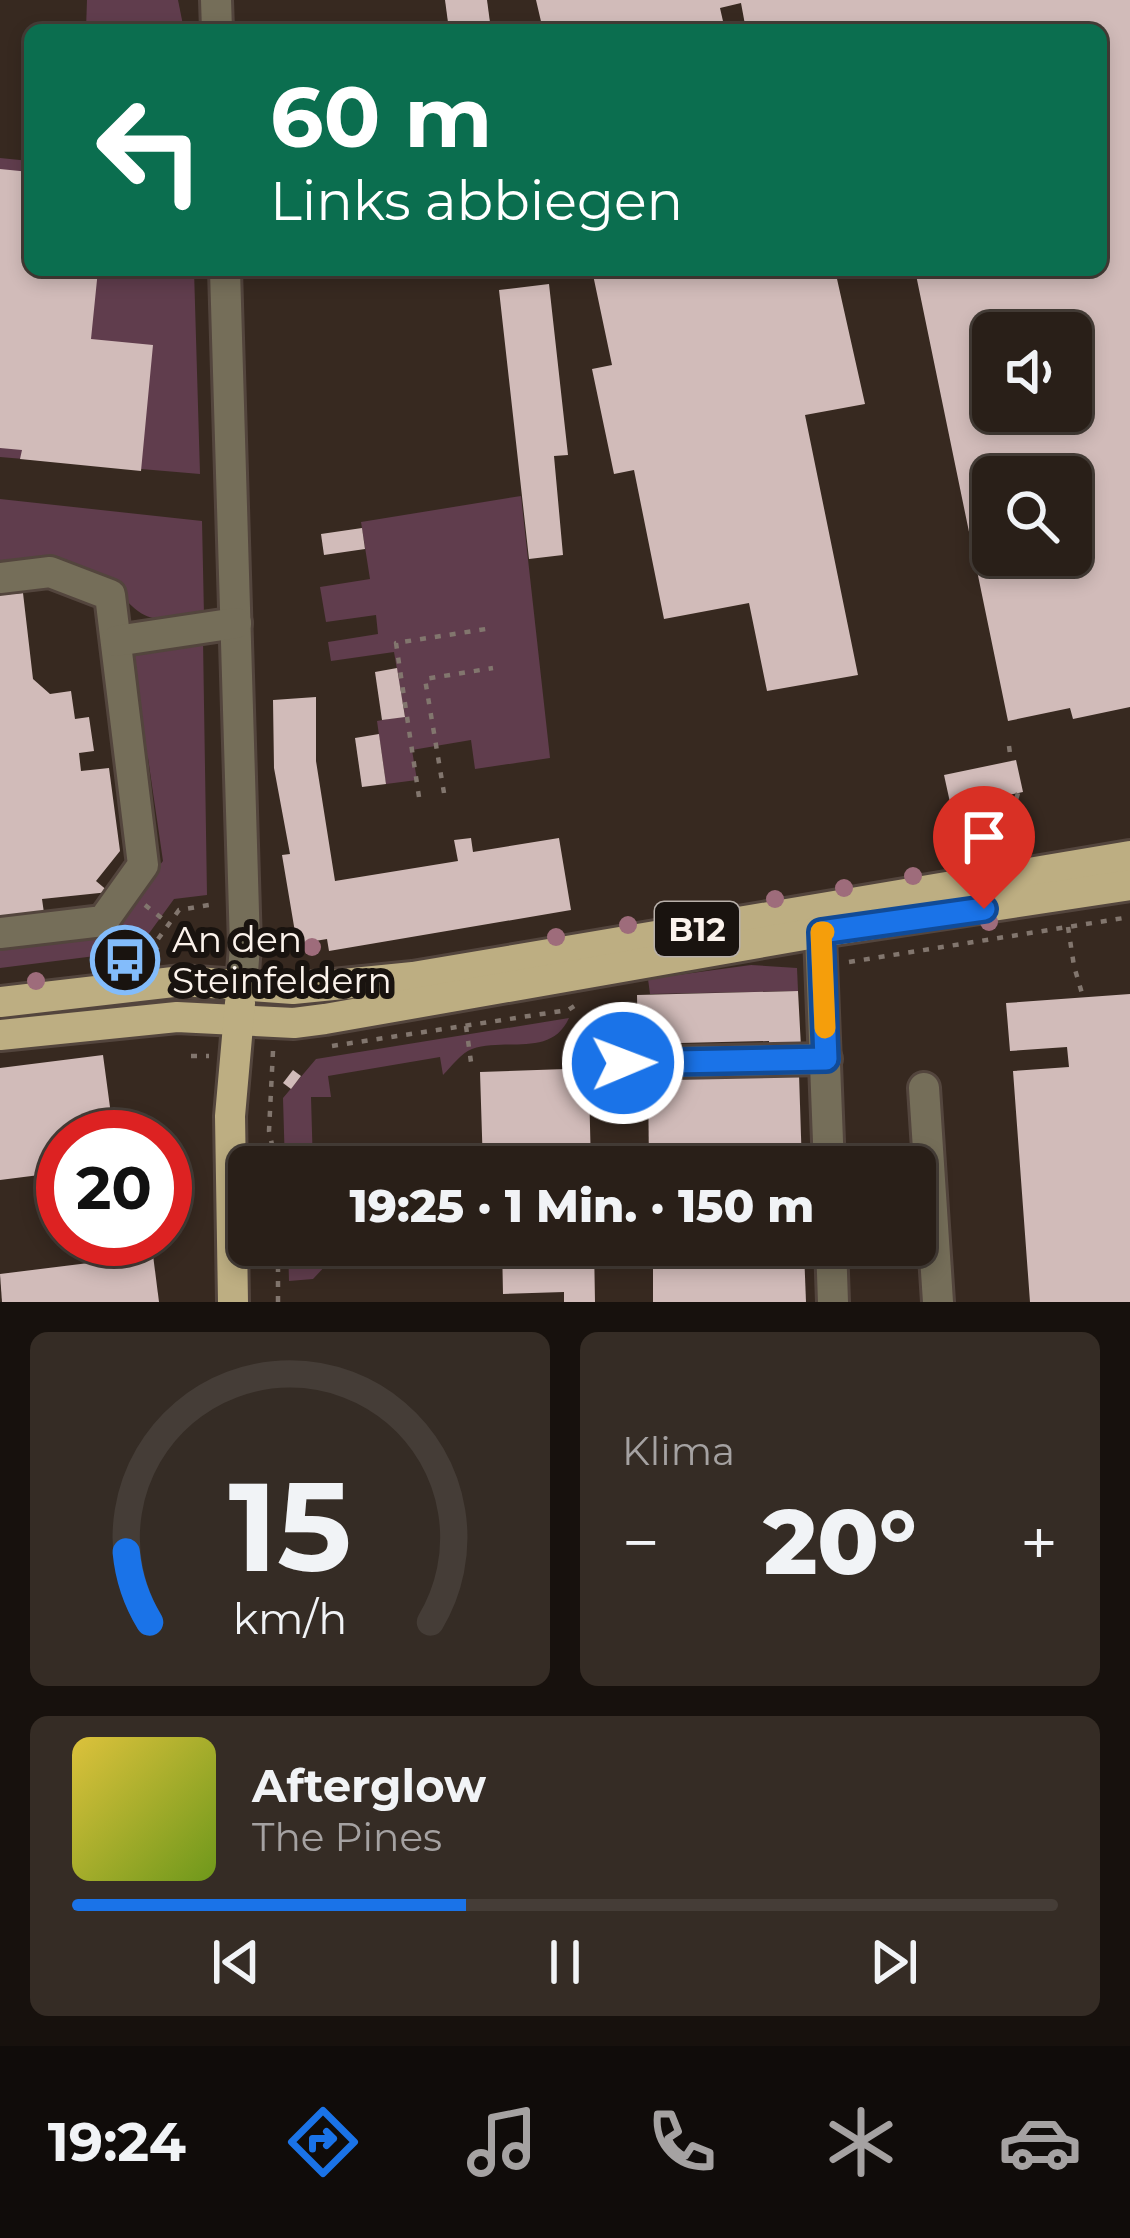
<!DOCTYPE html>
<html lang="de">
<meta charset="utf-8">
<style>
:root{--surface:#291f18;--page:#352c25;--text:#f1f3f6;--muted:#a5a2a2;--line:#453d37;--accent:#1a73e8}
body{margin:0;font-family:Montserrat,sans-serif;background:var(--page);color:var(--text);height:100vh;display:flex;flex-direction:column;font-size:45px;white-space:nowrap}
*{box-sizing:border-box;margin:0}
p{font-size:39px;color:var(--muted)}
.icon{flex:none;width:66px;height:66px;fill:none;stroke:currentColor;stroke-width:2;stroke-linecap:round;stroke-linejoin:round}
.map{position:relative;height:1302px;overflow:hidden}
.side{display:flex;flex-direction:column;gap:30px;padding:30px;background:#17110d;flex:1}
.side>*{flex:none}
.banner{position:absolute;left:24px;top:24px;width:1083px;height:252px;border-radius:18px;box-shadow:0 6px 18px #0003,0 0 0 3px var(--line);background:#0b6e4f;color:#fff;overflow:hidden}
.controls{position:absolute;left:972px;top:312px;display:grid;gap:24px}
.controls a{display:grid;place-items:center;width:120px;height:120px;border-radius:18px;background:var(--surface);box-shadow:0 6px 18px #0003,0 0 0 3px var(--line);font-size:60px}
.speed{position:absolute;left:36px;top:1110px;display:flex;gap:24px;font-size:60px;font-weight:700;text-align:center}
.speed>*{display:grid;place-content:center;width:156px;height:156px;border-radius:50%;background:var(--surface);box-shadow:0 6px 18px #0003,0 0 0 3px var(--line);line-height:1}
.speed .limit{border:18px solid #d22;background:#fff;color:#111}
.pin{position:absolute;display:grid;place-items:center;width:102px;height:102px;color:#fff;margin:-123px -51px;border-radius:50% 50% 50% 0;rotate:-45deg;box-shadow:0 0 12px #0007}
.pin .icon{rotate:45deg}
.me{position:absolute;width:132px;margin:-66px;rotate:89deg;stroke-linejoin:round;filter:drop-shadow(0 0 9px #0008)}
.turn{display:flex;align-items:center;gap:42px;height:252px;padding:0 48px;font-size:54px}
.turn .icon{width:156px;height:156px;stroke-width:2.5}
.turn b{display:block;font-size:84px;line-height:102px}
.big{font-size:90px;font-weight:800;line-height:1.1}
.side .card{flex:1;display:flex;flex-direction:column;justify-content:center;gap:18px;min-width:0;padding:0 42px;border-radius:18px;background:var(--page)}
.side .dial{align-items:center;gap:0}
.dial svg{height:312px;overflow:visible;fill:none;stroke:var(--line);stroke-width:7;stroke-linecap:round;text-anchor:middle}
.dial text{fill:var(--text);stroke:none}
.song{display:flex;align-items:center;gap:36px}
.cover{width:144px;height:144px;border-radius:18px;background:linear-gradient(135deg,hsl(50 70% 55%),hsl(80 70% 35%))}
.played{height:12px;border-radius:6px;background:linear-gradient(90deg,var(--accent) 40%,var(--line) 40%)}
.keys{display:flex;justify-content:space-around;direction:ltr}
.heat{display:flex;justify-content:space-between;align-items:center;font-size:66px;direction:ltr}
.side .tiles{flex:1;display:grid;gap:30px;grid-template-columns:1fr 1fr}
.card:last-child{grid-column:span 2}
.trip{position:absolute;left:228px;top:1146px;width:708px;height:120px;border-radius:18px;background:var(--surface);box-shadow:0 6px 18px #0003,0 0 0 3px var(--line);font-weight:800;line-height:120px;text-align:center}
.menu{display:flex;height:192px;justify-content:space-around;align-items:center;background:#100c0a;color:var(--muted)}
.menu .icon{width:84px;height:84px}
.menu .active{color:var(--accent)}
.menu b{font-size:54px;color:var(--text)}
.map>svg:first-child{display:block}
.green{fill:#603d4d}
.building{fill:#d1bbb9;fill-rule:evenodd}
.lines{fill:none;stroke-linecap:round;stroke-linejoin:round}
.minor-casing{stroke:#53453d;stroke-width:36}
.major-casing{stroke:#53453d;stroke-width:36}
.path{stroke:#82766e;stroke-width:4.5;stroke-dasharray:6 9;stroke-linecap:butt}
.minor{stroke:#756e59;stroke-width:30}
.major{stroke:#bdae82;stroke-width:30}
.tree{fill:#9e6c7b}
.route-casing{stroke:#114b97;stroke-width:30}
.route{stroke:#1a73e8;stroke-width:21}
.slow{stroke:#f59e0b;stroke-width:21}
.labels{text-anchor:middle;dominant-baseline:central;stroke-width:12;stroke-linejoin:round;paint-order:stroke}
.shield{fill:#19130f;stroke:#b8b0aa;stroke-width:3}
.shield-label{font-size:33px;font-weight:bold;fill:#fcf3ec}
.poi-label{font-size:36px;fill:#fcf3ec;stroke:#19130f;text-anchor:start}
</style>
<div class="map">
<svg width="1130" height="1302" viewBox="0 0 1130 1302">
<rect width="100%" height="100%" fill="#372920"/>
<g class="green">
<path d="M87,0H178L184,30H86Z"/>
<path d="M0,158L30,161V270H194L200,474L0,457Z"/>
<path d="M521,496L550,758L475,769L471,740L412,750L417,780L386,784L377,721L405,716L394,652L331,661L328,642L378,634L376,615L326,622L320,587L370,579L361,522Z"/>
<path d="M0,499L202,521L204,616C149,623 143,623 108,579L0,567Z"/>
<path d="M203,640L207,895L174,899L142,943L143,950L0,968V945L108,930L163,861L148,758H140L128,650Z"/>
<path d="M751,965L797,968L798,991L650,994L648,979Z"/>
<path d="M569,1018C551,1058 506,1037 472,1049C462,1052 451,1067 443,1075L440,1057L328,1076L331,1097H311L313,1167H285L283,1098L316,1059Z"/>
<path d="M288,1245H314L315,1252H333L329,1262L313,1279L289,1281Z"/>
</g>
<g class="building">
<path d="M445,0H487L491,30H449Z"/>
<path d="M536,0H1130V707L1073,719L1070,708L1008,721L915,270H1101V30H746L741,3L720,8L725,30H543ZM993,333H1071V411H993ZM993,477H1071V555H993Z"/>
<path d="M0,169L30,172V270H98L91,339L153,345L141,471L20,459L22,450L0,448Z"/>
<path d="M592,270H774L775,273L835,270L865,404L805,415L858,675L767,691L749,603L664,619L634,470L614,474L592,369L612,365Z"/>
<path d="M549,284L568,455L554,456L563,555L529,559L499,290Z"/>
<path d="M362,528L365,549L324,555L321,534Z"/>
<path d="M23,593L33,679L50,694L71,691L75,719L89,717L94,751L79,753L81,771L109,768L120,851L96,881L109,892L42,899L44,913L0,919V595Z"/>
<path d="M397,668L405,717L382,720L375,672Z"/>
<path d="M316,697V761L335,881L458,861L454,840L471,838L473,852L559,838L571,910L329,951L327,939L297,944L282,855L290,854L274,768L273,700Z"/>
<path d="M379,734L386,784L362,787L355,738Z"/>
<path d="M1016,760L1023,792L951,807L944,775Z"/>
<path d="M798,991L801,1047L769,1048V1041L638,1044L637,995Z"/>
<path d="M1130,994V1302H1030L1013,1071L1069,1067L1067,1047L1010,1051L1006,1003Z"/>
<path d="M103,1055L114,1137H63V1172L0,1180V1068Z"/>
<path d="M566,1069L567,1086L589,1085L591,1167H483L480,1072Z"/>
<path d="M293,1070L301,1076L291,1089L283,1083Z"/>
<path d="M799,1074L802,1167H649L648,1078Z"/>
<path d="M502,1245H594L595,1302H564V1292L503,1294Z"/>
<path d="M804,1251L806,1302H653V1254Z"/>
<path d="M153,1255L159,1302H2L0,1274Z"/>
</g>
<g class="lines">
<g class="minor-casing">
<g id="minor">
<path d="M216,0L217,30"/>
<path d="M225,270L245,946L242,985"/>
<path d="M0,578L50,572L110,595L143,865L103,921L0,933"/>
<path d="M116,641L236,623"/>
<path d="M819,909L829,1167"/>
<path d="M623,1063L826,1059"/>
<path d="M924,1088L938,1302"/>
<path d="M831,1245L833,1302"/>
</g>
</g>
<g class="major-casing">
<g id="major">
<path d="M0,1002L182,981L293,989L413,977L1130,856"/>
<path d="M0,1035L177,1017L294,1023L325,1019L821,932L1130,885"/>
<path d="M233,1302L230,1116L240,1003"/>
</g>
</g>
<g class="path">
<path d="M1009,746L1011,761"/>
<path d="M444,793L425,679L493,668"/>
<path d="M419,797L396,643L486,629"/>
<path d="M1012,813L1018,793"/>
<path d="M145,905L169,924"/>
<path d="M1068,927L1074,966L1083,997"/>
<path d="M158,950L153,946L179,910L209,905L214,911"/>
<path d="M268,950L281,952"/>
<path d="M849,962L1130,917"/>
<path d="M466,1026L471,1062"/>
<path d="M332,1046L568,1010L579,1003"/>
<path d="M273,1051L269,1131L277,1167"/>
<path d="M191,1056H209"/>
<path d="M278,1302V1245"/>
</g>
<use href="#minor" class="minor"/>
<use href="#major" class="major"/>
</g>
<g class="tree">
<circle cx="913" cy="876" r="9"/>
<circle cx="844" cy="888" r="9"/>
<circle cx="775" cy="899" r="9"/>
<circle cx="702" cy="912" r="9"/>
<circle cx="989" cy="922" r="9"/>
<circle cx="628" cy="925" r="9"/>
<circle cx="556" cy="937" r="9"/>
<circle cx="312" cy="947" r="9"/>
<circle cx="36" cy="981" r="9"/>
</g>
<g class="lines">
<g class="route-casing">
<path id="route" d="M623,1063L826,1059L821,932L984,909"/>
</g>
<use href="#route" class="route"/>
<path class="slow" d="M824,932H821L825,1028"/>
</g>
<defs>
<g id="bus-ring" transform="scale(3.45)"><circle r="9.5" fill="#19130f" stroke="#83bcfb" stroke-width="1.5"/><path d="M-5-6H5V4H4V6H2V4H-2V6H-4V4H-5ZM-3.5-4V0h7V-4ZM-3.5 1.2v1.5H-2V1.2ZM2 1.2v1.5H3.5V1.2Z" fill="#83bcfb"/></g>
</defs>
<g fill-rule="evenodd">
<use href="#bus-ring" x="125" y="960"/>
</g>
<g class="labels">
<rect class="shield" x="655" y="902" width="84" height="54" rx="9"/>
<g class="shield-label">
<text x="697" y="929">B12</text>
</g>
<g class="poi-label">
<text x="172" y="939">An den<tspan x="172" dy="41">Steinfeldern</tspan></text>
</g>
</g>
</svg>
<div class="controls">
<a><svg class="icon" aria-label="sound" viewBox="0 0 24 24"><path d="M4 9h4l5-4v14l-5-4H4zM17 9q2 3 0 6"/></svg></a>
<a><svg class="icon" aria-label="search" viewBox="0 0 24 24"><circle cx="10" cy="10" r="6"/><path d="M15 15l6 6"/></svg></a>
</div>
<div class="speed"><div class="limit">20</div></div>
<div class="pin" style="left:984px;top:909px;background:#d93025"><svg class="icon" aria-label="arrive" viewBox="0 0 24 24"><path d="M6 21V4h12l-3 4 3 4H6"/></svg></div>
<svg class="me" style="left:623px;top:1063px" viewBox="-20 -20 40 40"><circle r="17" fill="#1a73e8" stroke="#fff" stroke-width="3"/><path d="M0-11L8 9 0 5-8 9z" fill="#fff"/></svg>
<div class="trip">19:25 · 1 Min. · 150 m</div>
<div class="banner">
<div class="turn"><svg class="icon" aria-label="left" viewBox="0 0 24 24"><path d="M17 20v-9H6M10 6l-5 5 5 5"/></svg><div><b>60 m</b>Links abbiegen</div></div>
</div>
</div>
<section class="side">
<div class="tiles">
<div class="card dial"><svg viewBox="0 0 100 80">
<path d="M14 69A42 42 0 1 1 86 69"/>
<path d="M14 69A42 42 0 0 1 8 51" stroke="#1a73e8"/>
<text x="50" y="56" font-size="32" font-weight="700">15</text>
<text x="50" y="72" font-size="11">km/h</text>
</svg></div>
<div class="card"><p>Klima</p>
<div class="heat"><a>−</a><b class="big">20°</b><a>+</a></div>
</div>
<div class="card">
<div class="song"><i class="cover"></i><div><b>Afterglow</b><p>The Pines</p></div></div>
<div class="played"></div>
<div class="keys"><svg class="icon" aria-label="previous" viewBox="0 0 24 24"><path d="M18 5L8 12l10 7zM5 5v14"/></svg><svg class="icon" aria-label="pause" viewBox="0 0 24 24"><path d="M8 5v14M16 5v14"/></svg><svg class="icon" aria-label="next" viewBox="0 0 24 24"><path d="M6 5l10 7-10 7zM19 5v14"/></svg></div>
</div>
</div>
</section>
<nav class="menu">
<b>19:24</b>
<svg class="icon active" aria-label="directions" viewBox="0 0 24 24"><path d="M12 3l9 9-9 9-9-9zM9 14v-3h6M13 9l2 2-2 2"/></svg>
<svg class="icon" aria-label="music" viewBox="0 0 24 24"><path d="M9 18V5l10-2v13"/><circle cx="6" cy="18" r="3"/><circle cx="16" cy="16" r="3"/></svg>
<svg class="icon" aria-label="phone" viewBox="0 0 24 24"><path d="M5 4h4l2 5-3 2q2 4 5 5l2-3 5 2v4C11 20 4 13 5 4z"/></svg>
<svg class="icon" aria-label="climate" viewBox="0 0 24 24"><path d="M12 3v18M4 7l16 10M4 17L20 7"/></svg>
<svg class="icon" aria-label="car" viewBox="0 0 24 24"><path d="M5 17H2v-5l4-1 3-4h7l3 4 3 1v5h-3M9 17h6M6 11h13"/><circle cx="7" cy="17" r="2"/><circle cx="17" cy="17" r="2"/></svg>
</nav>
